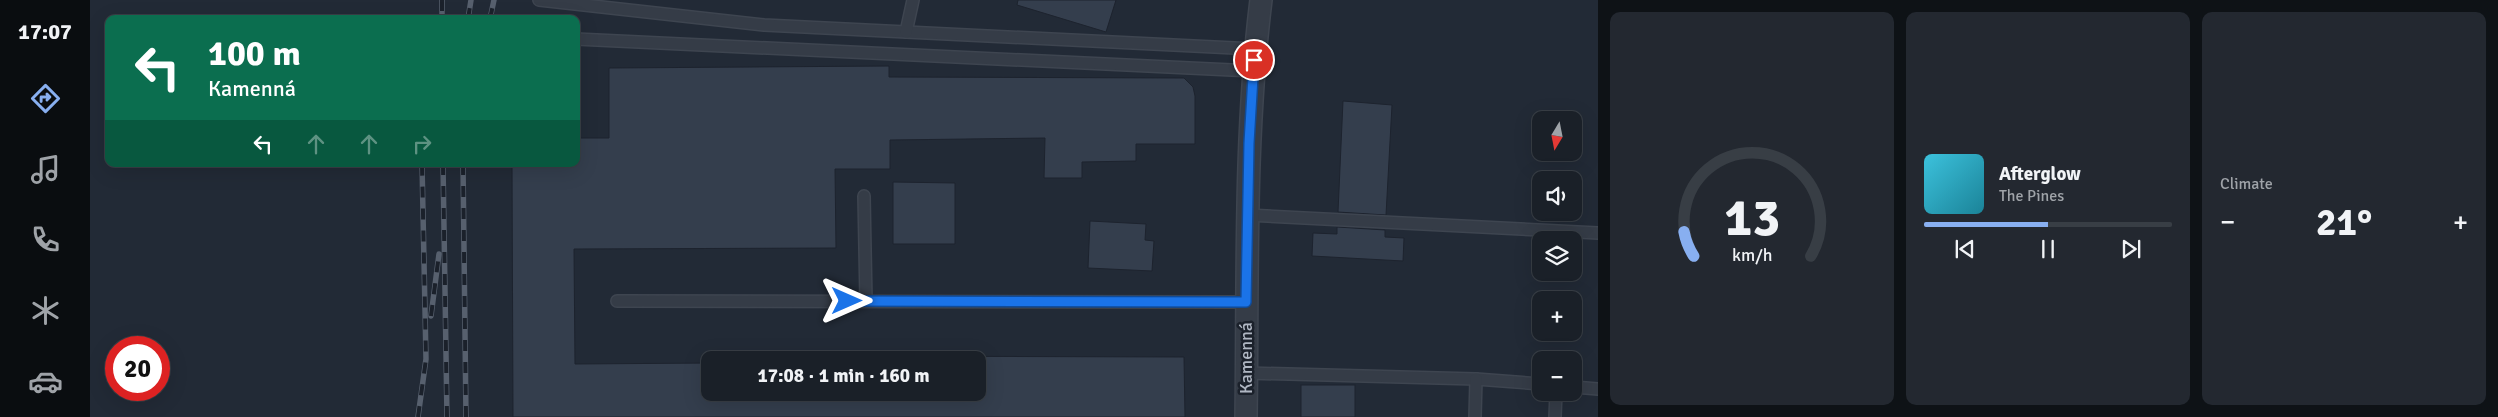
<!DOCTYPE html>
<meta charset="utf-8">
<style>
:root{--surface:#1a2028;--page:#232830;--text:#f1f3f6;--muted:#9fa3a8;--line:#383e45;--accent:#88aff0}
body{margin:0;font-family:Signika,sans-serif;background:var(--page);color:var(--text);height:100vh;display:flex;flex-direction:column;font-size:19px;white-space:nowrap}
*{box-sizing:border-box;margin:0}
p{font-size:16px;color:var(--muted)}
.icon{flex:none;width:28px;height:28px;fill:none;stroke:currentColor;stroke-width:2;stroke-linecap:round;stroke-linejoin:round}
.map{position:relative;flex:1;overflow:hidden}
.side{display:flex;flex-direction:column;gap:12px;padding:12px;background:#0e1216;width:900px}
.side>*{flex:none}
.hud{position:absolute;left:15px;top:15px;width:475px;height:152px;border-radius:10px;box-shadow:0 5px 20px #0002,0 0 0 1px var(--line);background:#0b6e4f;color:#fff;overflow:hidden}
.needle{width:32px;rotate:190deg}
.buttons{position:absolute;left:1442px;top:111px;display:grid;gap:10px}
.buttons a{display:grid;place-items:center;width:50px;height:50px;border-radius:10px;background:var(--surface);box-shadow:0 5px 20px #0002,0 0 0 1px var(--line);font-size:25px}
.speed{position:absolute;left:15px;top:336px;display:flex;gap:10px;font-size:25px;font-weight:700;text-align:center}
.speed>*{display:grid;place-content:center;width:65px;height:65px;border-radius:50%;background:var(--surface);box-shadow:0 5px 20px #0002,0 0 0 1px var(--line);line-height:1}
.speed .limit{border:8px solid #d22;background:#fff;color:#111}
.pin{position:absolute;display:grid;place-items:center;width:42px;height:42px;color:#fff;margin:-21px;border:2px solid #fff;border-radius:50%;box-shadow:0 1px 5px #0007}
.me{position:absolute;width:55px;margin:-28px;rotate:90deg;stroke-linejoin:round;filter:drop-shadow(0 0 4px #0008)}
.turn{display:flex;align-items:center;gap:18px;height:105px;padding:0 20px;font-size:22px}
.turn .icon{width:65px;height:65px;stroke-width:2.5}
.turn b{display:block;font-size:35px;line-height:42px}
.lanes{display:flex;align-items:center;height:48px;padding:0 20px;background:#0003;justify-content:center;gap:25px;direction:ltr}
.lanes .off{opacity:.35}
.big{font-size:38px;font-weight:700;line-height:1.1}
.side .widget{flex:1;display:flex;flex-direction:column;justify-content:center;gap:8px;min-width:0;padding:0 18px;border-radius:10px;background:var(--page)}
.side .dial{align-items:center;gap:0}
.dial svg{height:130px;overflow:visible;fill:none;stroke:var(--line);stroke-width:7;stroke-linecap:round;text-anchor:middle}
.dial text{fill:var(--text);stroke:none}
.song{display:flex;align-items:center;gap:15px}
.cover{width:60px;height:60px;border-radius:8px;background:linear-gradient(135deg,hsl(190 70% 55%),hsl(190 70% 35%))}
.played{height:5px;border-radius:2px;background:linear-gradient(90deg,var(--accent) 50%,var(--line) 50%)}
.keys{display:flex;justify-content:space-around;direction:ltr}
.heat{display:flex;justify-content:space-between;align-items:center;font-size:28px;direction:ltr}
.side .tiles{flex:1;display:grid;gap:12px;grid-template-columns:repeat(3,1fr)}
.trip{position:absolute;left:611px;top:351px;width:285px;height:50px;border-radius:10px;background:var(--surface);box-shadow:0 5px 20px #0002,0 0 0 1px var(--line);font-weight:700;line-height:50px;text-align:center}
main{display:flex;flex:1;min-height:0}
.menu{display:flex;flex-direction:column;width:90px;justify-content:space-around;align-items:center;background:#0a0d10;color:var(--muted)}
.menu .icon{width:35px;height:35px}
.menu .on{color:var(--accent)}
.menu b{font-size:22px;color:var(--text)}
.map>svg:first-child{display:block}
.building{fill:#343e4d;stroke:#1d232e}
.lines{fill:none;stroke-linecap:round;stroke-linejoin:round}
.lane-casing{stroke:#3e4550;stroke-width:14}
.street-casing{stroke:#3e4550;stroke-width:24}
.lane{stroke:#353c47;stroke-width:11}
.street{stroke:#353c47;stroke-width:21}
.rail-casing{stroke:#57606e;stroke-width:5.5}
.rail{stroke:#1b212b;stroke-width:4;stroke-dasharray:11;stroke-linecap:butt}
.route-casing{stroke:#114b97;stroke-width:12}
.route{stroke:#1a73e8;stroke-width:9}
.labels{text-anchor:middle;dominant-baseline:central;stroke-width:5;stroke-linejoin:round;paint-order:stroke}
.street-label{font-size:18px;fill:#b0b7c3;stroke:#1b212b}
</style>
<main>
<nav class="menu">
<b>17:07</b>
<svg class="icon on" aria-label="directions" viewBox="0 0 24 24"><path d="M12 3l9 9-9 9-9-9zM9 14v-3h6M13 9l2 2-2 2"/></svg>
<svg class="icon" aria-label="music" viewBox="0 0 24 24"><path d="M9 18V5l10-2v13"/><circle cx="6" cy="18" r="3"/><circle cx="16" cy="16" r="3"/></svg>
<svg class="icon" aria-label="phone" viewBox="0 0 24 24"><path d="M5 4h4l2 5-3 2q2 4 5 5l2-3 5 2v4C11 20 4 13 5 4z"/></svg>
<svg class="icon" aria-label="climate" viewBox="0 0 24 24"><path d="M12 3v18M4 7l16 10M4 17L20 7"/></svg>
<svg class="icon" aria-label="car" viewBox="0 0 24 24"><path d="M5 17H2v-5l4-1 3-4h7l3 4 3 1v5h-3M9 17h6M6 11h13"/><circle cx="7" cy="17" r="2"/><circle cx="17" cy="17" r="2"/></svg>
</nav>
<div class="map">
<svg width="1508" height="417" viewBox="0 0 1508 417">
<rect width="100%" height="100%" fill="#222a36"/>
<g class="building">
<path d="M928,0H1026L1016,32L927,5Z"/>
<path d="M799,66V77L1094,78L1103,87L1105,96V144H1046V161L992,162V178H954L955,138L800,140V169H745L746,248L484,249L485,364L620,363V392H888V360H754V356L1094,357L1095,417H423L422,164H486V138H519V68Z"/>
<path d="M1253,101L1302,105L1296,215L1248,212Z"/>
<path d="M803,182L865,183V244H803Z"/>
<path d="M1000,221L1056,224L1055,240L1064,241L1062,271L998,268Z"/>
<path d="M1247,227L1295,230V237L1314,238L1313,261L1222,256L1223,233L1247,234Z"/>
<rect x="1211" y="385" width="54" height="32"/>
</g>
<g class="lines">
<g class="lane-casing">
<g id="lane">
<path d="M449,0L674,25L1165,49"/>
<path d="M816,32L823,0"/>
<path d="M486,39L1163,71"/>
<path d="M774,196L776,301"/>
<path d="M1157,215L1508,233"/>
<path d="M527,301L1156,302"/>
<path d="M1157,373L1386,379L1451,384"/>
<path d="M1484,387L1508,389"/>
<path d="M1385,417L1386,379"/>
<path d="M1465,417L1466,392"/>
</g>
</g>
<g class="street-casing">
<path id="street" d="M1156,417C1158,278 1154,139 1171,0"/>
</g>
<use href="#lane" class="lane"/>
<use href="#street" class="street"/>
<g class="rail-casing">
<g id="rail">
<path d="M352,0V19"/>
<path d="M378,19L381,0"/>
<path d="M400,19L404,0"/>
<path d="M353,164L357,417"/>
<path d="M373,164L376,417"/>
<path d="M341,316L349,254"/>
<path d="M328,417L336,359L332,164"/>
</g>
</g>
<use href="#rail" class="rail"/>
</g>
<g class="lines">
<g class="route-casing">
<path id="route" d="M757,301L1156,302L1159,143L1164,60"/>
</g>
<use href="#route" class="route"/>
</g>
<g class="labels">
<g class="street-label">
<text transform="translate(1156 358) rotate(-90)">Kamenná</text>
</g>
</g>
</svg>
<div class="buttons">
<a><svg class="needle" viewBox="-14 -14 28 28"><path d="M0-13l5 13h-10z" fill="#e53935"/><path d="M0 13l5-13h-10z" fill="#9fa3a8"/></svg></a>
<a><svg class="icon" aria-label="sound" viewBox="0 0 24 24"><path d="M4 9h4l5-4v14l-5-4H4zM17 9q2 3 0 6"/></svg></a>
<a><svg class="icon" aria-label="layers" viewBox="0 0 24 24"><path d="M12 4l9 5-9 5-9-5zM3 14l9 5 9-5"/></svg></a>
<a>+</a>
<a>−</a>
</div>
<div class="speed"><div class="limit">20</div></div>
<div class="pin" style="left:1164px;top:60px;background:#d93025"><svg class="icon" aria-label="arrive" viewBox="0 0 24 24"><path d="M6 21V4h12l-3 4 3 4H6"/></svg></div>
<svg class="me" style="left:757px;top:301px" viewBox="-20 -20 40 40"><path d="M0-17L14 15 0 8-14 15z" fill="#1a73e8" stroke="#fff" stroke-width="4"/></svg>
<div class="trip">17:08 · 1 min · 160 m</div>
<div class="hud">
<div class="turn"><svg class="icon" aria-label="left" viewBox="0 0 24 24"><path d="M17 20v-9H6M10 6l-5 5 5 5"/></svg><div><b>100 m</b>Kamenná</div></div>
<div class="lanes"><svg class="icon" aria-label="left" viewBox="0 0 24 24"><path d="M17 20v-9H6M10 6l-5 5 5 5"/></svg><svg class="icon off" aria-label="ahead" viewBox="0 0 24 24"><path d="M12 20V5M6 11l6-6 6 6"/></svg><svg class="icon off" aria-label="ahead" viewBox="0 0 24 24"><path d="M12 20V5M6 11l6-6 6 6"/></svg><svg class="icon off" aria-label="right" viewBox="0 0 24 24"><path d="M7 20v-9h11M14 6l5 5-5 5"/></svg></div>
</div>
</div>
<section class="side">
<div class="tiles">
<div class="widget dial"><svg viewBox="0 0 100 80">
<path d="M14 69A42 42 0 1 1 86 69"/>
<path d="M14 69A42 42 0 0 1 8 54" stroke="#88aff0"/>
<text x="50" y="56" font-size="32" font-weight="700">13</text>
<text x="50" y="72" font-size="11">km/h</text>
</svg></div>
<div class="widget">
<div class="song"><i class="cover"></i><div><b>Afterglow</b><p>The Pines</p></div></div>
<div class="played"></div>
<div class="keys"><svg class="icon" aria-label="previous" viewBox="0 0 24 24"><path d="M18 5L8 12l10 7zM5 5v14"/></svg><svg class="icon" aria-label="pause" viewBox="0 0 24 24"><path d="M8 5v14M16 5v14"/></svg><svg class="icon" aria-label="next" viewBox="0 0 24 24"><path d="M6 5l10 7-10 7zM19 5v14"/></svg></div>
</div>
<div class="widget"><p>Climate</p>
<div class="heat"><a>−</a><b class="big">21°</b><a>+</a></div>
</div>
</div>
</section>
</main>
